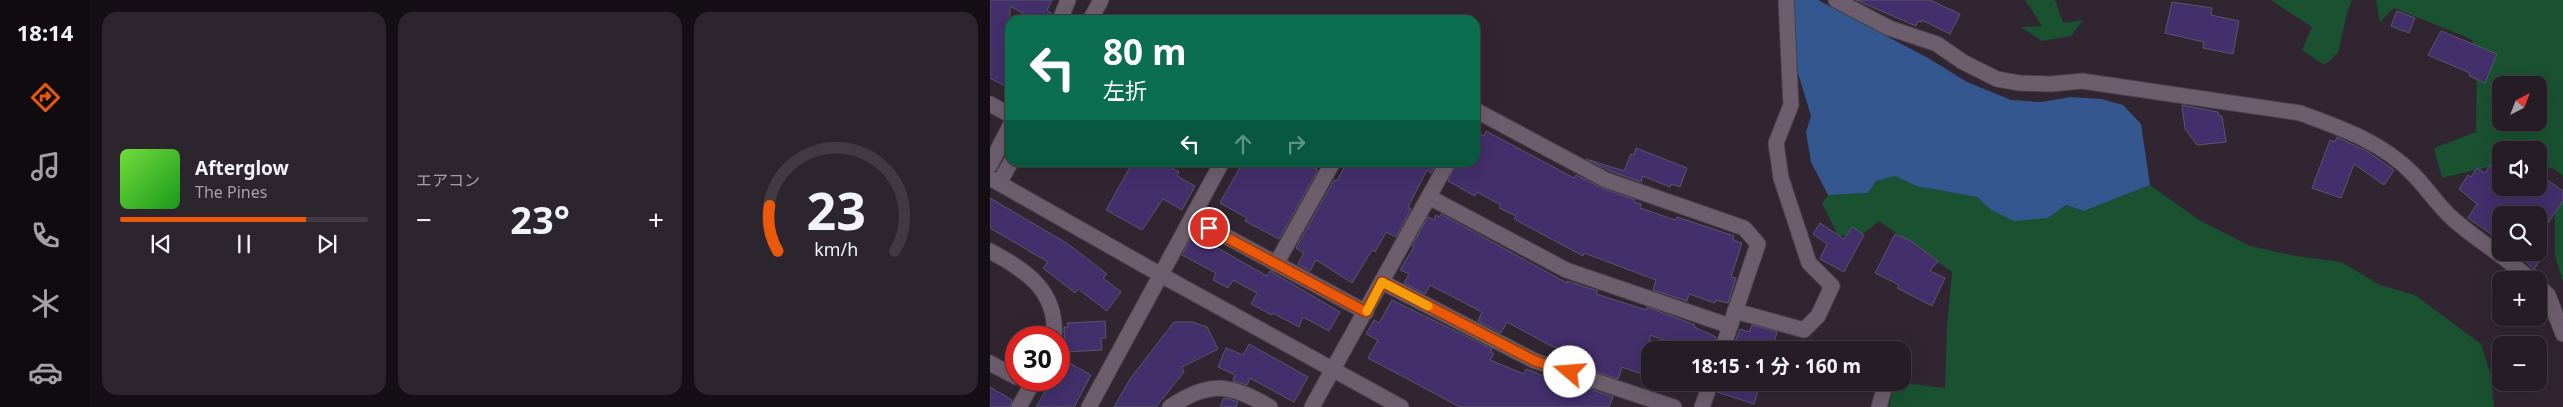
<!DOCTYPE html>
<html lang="ja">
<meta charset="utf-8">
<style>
:root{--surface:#251c26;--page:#2d252e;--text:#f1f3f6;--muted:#a3a1a7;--line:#423a43;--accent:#ea580c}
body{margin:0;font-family:"Noto Sans","Noto Sans JP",sans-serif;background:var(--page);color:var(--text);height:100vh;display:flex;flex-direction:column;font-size:19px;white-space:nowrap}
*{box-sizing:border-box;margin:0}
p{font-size:16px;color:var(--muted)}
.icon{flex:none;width:28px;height:28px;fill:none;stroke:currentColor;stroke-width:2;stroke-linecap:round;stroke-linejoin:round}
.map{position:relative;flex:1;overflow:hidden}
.panel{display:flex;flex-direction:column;gap:12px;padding:12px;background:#140f15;width:900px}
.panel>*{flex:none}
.top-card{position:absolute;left:15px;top:15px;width:475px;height:152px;border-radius:15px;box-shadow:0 5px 20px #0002,0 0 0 1px var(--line);background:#0b6e4f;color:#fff;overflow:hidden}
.needle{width:32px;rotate:42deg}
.fabs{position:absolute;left:1502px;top:76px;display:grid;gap:10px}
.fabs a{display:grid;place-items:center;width:55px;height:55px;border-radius:10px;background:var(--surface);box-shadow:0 5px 20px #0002,0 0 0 1px var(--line);font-size:25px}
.speed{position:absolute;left:15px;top:326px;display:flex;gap:10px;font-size:25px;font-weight:700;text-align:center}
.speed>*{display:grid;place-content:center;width:65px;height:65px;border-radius:50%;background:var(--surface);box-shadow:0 5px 20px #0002,0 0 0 1px var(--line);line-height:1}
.speed .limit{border:8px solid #d22;background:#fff;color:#111}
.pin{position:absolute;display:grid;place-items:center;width:42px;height:42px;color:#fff;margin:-21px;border:2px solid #fff;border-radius:50%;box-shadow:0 1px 5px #0007}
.me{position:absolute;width:55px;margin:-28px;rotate:288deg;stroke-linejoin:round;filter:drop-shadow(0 0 4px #0008)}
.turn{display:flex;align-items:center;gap:18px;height:105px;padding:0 15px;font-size:22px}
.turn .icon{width:65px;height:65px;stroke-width:2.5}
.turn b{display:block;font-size:35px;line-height:42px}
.lanes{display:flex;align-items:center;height:48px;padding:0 15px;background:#0003;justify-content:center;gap:25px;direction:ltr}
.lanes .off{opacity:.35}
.big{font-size:38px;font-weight:700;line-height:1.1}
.panel .widget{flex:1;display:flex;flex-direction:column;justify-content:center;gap:8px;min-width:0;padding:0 18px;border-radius:15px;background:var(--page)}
.panel .dial{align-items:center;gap:0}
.dial svg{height:130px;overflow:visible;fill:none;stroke:var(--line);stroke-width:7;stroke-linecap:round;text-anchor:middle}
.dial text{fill:var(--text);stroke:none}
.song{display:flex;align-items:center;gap:15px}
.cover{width:60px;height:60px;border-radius:8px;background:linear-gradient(135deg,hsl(100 70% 55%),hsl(120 70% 35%))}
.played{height:5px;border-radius:2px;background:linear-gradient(90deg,var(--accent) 75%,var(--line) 75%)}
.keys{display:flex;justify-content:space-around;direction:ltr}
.heat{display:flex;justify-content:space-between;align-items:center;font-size:28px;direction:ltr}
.panel .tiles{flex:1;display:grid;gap:12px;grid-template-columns:repeat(3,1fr)}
.trip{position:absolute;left:651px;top:341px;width:270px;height:50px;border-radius:15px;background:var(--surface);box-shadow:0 5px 20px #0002,0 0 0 1px var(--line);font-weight:700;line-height:50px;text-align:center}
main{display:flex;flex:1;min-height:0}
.tabs{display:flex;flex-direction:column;width:90px;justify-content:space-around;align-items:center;background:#0f0b0f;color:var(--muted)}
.tabs .icon{width:35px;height:35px}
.tabs .current{color:var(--accent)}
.tabs b{font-size:22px;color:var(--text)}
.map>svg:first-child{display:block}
.green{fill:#1a5131;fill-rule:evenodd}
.water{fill:#34578f}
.building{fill:#432f6b;stroke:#5a5668}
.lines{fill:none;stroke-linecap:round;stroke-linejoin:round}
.minor-casing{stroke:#4b414c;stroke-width:17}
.minor{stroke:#6d5e6d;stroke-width:15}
.route-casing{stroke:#983908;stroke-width:12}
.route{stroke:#ea580c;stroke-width:9}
.slow{stroke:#f59e0b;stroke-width:9}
</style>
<main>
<nav class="tabs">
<b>18:14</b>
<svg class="icon current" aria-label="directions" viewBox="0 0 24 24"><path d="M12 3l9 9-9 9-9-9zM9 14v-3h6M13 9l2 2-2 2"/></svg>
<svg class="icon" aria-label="music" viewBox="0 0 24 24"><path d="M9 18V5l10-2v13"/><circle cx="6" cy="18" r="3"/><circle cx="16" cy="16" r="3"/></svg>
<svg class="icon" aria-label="phone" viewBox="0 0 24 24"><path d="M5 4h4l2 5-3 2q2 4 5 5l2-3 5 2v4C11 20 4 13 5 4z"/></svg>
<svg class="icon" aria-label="climate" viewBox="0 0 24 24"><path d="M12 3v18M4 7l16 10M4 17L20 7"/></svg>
<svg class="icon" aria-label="car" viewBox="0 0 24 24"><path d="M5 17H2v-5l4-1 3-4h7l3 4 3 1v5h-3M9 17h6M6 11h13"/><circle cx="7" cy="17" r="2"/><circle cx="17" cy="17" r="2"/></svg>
</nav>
<section class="panel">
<div class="tiles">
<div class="widget">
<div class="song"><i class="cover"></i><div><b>Afterglow</b><p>The Pines</p></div></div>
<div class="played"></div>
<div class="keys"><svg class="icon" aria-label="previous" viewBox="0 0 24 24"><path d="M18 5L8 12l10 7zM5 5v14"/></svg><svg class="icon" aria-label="pause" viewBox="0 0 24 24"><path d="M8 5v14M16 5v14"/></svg><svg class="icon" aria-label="next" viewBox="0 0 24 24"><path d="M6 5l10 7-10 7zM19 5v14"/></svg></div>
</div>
<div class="widget"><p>エアコン</p>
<div class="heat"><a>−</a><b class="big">23°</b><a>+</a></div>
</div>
<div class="widget dial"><svg viewBox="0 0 100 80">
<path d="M14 69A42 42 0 1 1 86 69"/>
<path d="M14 69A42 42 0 0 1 9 41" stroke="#ea580c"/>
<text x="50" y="56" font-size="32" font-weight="700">23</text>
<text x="50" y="72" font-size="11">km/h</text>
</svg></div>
</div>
</section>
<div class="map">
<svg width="1573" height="407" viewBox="0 0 1573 407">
<rect width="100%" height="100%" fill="#312532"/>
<g class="green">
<path d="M1035,0H1065L1073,23L1093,20L1081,36L1052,41L1031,27L1052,26Z"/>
<path d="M1281,0H1362L1357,13L1348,53L1334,65L1312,50L1322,27Z"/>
<path d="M1386,0H1573V176L1564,169L1549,165V150H1511V164L1452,178L1444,148L1486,132L1487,52L1481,39L1404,8L1390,22ZM1511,85H1549V122H1511Z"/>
<path d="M905,175L926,186L987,197L1001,210L1058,218L1076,205L1094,211L1160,185L1209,220L1260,246L1306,256L1351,262L1390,285L1425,295L1491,344L1501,375L1504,407H899L902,392L915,383L955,388L957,327L962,272L889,221L872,235L848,236L832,203L838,195L878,193L886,181Z"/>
<path d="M1573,198V282L1565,255V215Z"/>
</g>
<path class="water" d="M800,0H828L938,58L977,82L1021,100L1051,102L1081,97L1111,99L1133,105L1151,124L1160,185L1094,211L1076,205L1058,218L1024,221L1001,210L987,197L926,186L905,176L886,181L878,193L838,195L821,162L816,132L821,116L808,73Z"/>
<g class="building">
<path d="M0,0H62L57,10L62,14L61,20H45L20,6V78L15,86L0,78Z"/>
<path d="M866,0H940L970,14L960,34L932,20V22L928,21L926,26Z"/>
<path d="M1182,2L1222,8L1221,15L1249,21L1243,54L1213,48L1214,42L1175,33Z"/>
<path d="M1407,11L1425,18L1419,33L1401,26Z"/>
<path d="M1451,31L1507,54L1495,83L1479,76L1480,73L1438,55Z"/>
<path d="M1192,105L1228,112L1229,116H1232L1236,142L1207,145L1195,129Z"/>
<path d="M485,131L494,136L496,131L584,178L586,175L612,188L645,200L644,202L651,204L650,208L685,220L687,217L744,236L743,240L752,243L741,277L746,278L738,303L726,300L725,303L699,294L697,301L663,290L666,280L594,253L593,256L524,219L526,216L509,208L511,205L487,192L485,196L458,181L467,162H485Z"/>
<path d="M1347,137L1378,152L1404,170L1394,185L1364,164L1351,198L1322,188L1340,140L1345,142Z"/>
<path d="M646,148L697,168L690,187L681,184L680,187L653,176L651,182L620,171L596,159L634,171L641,154L644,155Z"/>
<path d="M1511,149V188H1549V174L1573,191V201L1549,236V215H1511V241L1478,218L1487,204L1469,189L1478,175L1481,177L1487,168L1495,173Z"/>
<path d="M143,162H171L189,172L187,176L205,186L192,210L173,199L152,230L116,210Z"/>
<path d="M253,162H314L328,170L289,239L255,221L257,218L230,203Z"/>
<path d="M357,162H447L441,173L437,170L418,207L421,209L406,237L396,232L385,252L382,250L362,283L326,260L320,271L308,264L314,253L306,248L344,180L347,181Z"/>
<path d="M0,198L78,244L117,274L113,278L131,292L117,311L88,289L85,293L53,268L58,262L0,228Z"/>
<path d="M451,214L577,283V281L608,291L606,294L656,310L657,307L705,325L704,327L726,337L723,350H692V347L660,335V377L632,367L628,379L583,364L586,354L561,346L517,322L511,333L488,321L492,312L440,285L435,294L414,283L419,274L410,270L424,247L422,246L438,217L444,220L446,215L449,217Z"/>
<path d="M830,223L854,239L862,227L874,235L854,272L830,259L837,244L823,234Z"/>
<path d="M203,234L277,276L280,271L350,312L339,331L313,317L309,327L283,313L282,315L261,304L267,293L243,280L238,288L223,280L226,273L192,255Z"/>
<path d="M905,234L921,241L948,261L940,271L955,278L942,306L907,288L909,285L885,273Z"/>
<path d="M1527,252H1555L1544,270Z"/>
<path d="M402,300L502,349L501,352L504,354L500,360L534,374L536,369L574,384L576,381L623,397L619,407H470L378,358L388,340L376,334L384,320L389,323Z"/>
<path d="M115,321L116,338H111L112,350L75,352L74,327H78L77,323Z"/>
<path d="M184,322H202L217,327L228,349L192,367L194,372L166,407H124L140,379Z"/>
<path d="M762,325L787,332L782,350H767L750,345L756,347V350H742L750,329L759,332Z"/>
<path d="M259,344L318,377L304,402L260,378L257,385L243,381L245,375L228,367L236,348L253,355Z"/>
<path d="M76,361L101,375L84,407H46L62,380H69V368L76,372Z"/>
<path d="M730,382H771L764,404L727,392Z"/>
<path d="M0,387L22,400L20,407H0Z"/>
<path d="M234,398L239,399L248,402L246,407H230Z"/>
</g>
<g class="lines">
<g class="minor-casing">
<g id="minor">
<path d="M846,0L899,28L947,44L973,62L1007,79L1029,83L1061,84L1092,81L1310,113C1351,128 1392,142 1423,174C1437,188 1448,206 1463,219C1488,241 1516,257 1541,280"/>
<path d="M70,20L78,0"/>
<path d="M100,20L111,0"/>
<path d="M0,104L20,115"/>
<path d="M485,110L616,180L754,228L768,244L732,350"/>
<path d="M0,165L20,126"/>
<path d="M0,178L171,275L411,407"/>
<path d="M9,183L21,162"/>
<path d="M439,197L576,270L740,326"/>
<path d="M202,218L376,312"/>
<path d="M0,251C37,271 68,291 64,338"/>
<path d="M286,264L343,162"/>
<path d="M392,282L545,361L684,407"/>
<path d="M1549,287L1558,295L1573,334"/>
<path d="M745,311L814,330L828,316L842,286L819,263L791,178L786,143L801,105L796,0"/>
<path d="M0,363L26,377"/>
<path d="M29,407L44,380"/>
<path d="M99,407L232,162"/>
<path d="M180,407C220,380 240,384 280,407"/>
<path d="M322,407L458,162"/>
<path d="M712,407L721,382"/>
<path d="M889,407L896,382"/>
</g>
</g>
<use href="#minor" class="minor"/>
</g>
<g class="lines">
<g class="route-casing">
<path id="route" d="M219,228L376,312L392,282L545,361L580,372"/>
</g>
<use href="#route" class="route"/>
<path class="slow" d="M377,311L392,282L438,306"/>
</g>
</svg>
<div class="fabs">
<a><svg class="needle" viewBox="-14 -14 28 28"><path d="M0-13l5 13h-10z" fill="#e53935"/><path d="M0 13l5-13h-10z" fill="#a3a1a7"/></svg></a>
<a><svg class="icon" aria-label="sound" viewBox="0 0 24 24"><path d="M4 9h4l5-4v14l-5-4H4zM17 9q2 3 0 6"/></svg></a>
<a><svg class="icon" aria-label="search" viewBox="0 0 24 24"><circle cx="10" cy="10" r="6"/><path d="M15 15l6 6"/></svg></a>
<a>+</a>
<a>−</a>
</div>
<div class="speed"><div class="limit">30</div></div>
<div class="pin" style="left:219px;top:228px;background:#d93025"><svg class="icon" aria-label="arrive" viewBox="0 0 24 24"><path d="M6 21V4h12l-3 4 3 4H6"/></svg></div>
<svg class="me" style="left:580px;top:372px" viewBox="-20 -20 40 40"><circle r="19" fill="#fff"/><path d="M0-13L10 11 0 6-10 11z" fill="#ea580c"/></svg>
<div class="trip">18:15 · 1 分 · 160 m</div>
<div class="top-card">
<div class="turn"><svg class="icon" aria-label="left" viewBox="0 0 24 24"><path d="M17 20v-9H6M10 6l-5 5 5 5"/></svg><div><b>80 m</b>左折</div></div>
<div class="lanes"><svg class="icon" aria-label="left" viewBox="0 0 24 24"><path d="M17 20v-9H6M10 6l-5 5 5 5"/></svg><svg class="icon off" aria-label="ahead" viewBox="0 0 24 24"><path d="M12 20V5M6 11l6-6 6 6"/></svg><svg class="icon off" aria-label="right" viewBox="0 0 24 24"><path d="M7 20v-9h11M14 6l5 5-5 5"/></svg></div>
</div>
</div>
</main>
